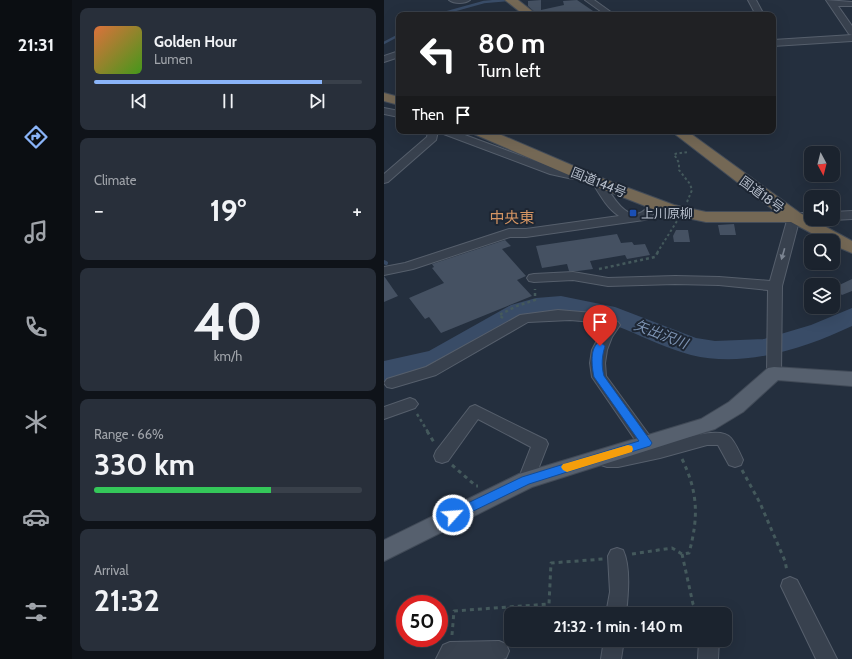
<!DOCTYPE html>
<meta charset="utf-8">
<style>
:root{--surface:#1b232e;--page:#282f3a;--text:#f1f3f6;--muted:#a0a4aa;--line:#39404a;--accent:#8ab4f8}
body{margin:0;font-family:Cabin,"Noto Sans JP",sans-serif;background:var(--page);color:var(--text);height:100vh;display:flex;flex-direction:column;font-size:15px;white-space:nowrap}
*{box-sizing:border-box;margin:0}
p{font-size:13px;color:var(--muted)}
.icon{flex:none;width:22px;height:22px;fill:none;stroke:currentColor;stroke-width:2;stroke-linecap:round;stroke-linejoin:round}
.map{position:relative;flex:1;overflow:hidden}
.panel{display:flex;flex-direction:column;gap:8px;padding:8px;background:#0f1319;width:312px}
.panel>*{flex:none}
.guide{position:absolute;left:12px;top:12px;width:380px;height:122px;border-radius:8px;box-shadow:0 4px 16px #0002,0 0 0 1px var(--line);background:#202124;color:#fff;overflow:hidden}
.needle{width:26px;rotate:173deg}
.buttons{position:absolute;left:420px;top:146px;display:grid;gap:8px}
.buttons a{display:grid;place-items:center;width:36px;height:36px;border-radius:8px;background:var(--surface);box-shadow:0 4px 16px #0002,0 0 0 1px var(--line);font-size:20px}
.speed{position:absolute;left:12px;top:595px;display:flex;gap:8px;font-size:20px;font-weight:700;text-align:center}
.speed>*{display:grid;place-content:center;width:52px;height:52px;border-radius:50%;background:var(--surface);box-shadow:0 4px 16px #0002,0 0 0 1px var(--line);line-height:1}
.speed .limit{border:6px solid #d22;background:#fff;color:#111}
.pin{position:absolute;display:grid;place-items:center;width:34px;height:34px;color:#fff;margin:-41px -17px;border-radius:50% 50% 50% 0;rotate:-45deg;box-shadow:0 0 4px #0007}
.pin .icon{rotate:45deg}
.me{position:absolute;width:44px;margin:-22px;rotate:64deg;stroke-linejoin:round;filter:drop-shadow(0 0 3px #0008)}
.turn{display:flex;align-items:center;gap:14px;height:84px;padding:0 16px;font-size:18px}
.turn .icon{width:52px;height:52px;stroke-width:2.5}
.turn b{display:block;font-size:28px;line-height:34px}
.then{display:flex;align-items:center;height:38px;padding:0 16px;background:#0003;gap:8px;font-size:15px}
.big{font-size:30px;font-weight:700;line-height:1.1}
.panel .widget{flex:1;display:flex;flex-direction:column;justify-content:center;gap:6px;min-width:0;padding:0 14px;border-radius:8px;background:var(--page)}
.panel .dial{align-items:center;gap:0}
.dial b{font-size:52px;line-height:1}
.song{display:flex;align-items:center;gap:12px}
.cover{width:48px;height:48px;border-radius:6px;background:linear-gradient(135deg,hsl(20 70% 55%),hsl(100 70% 35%))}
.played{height:4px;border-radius:2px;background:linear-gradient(90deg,var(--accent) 85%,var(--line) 85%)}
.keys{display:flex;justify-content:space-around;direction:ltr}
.heat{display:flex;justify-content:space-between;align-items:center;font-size:22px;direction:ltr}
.charge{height:6px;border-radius:3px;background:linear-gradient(90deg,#34c759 66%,var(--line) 0)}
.trip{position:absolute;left:120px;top:607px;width:228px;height:40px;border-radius:8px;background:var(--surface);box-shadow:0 4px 16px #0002,0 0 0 1px var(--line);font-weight:700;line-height:40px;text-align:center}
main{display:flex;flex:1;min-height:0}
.dock{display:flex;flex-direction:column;width:72px;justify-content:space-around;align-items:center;background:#0b0e12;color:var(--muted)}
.dock .icon{width:28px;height:28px}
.dock .selected{color:var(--accent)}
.dock b{font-size:18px;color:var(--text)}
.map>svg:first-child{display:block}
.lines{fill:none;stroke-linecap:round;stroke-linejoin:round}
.stream-far1{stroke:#394c67;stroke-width:2.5}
.stream{stroke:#394c67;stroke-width:4}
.river{fill:#394c67;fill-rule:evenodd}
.building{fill:#455162}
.minor-casing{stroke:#565f6c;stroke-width:2}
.major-casing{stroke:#414a57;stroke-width:2}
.highway-casing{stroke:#434c59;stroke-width:2}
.path-far2{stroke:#44595c;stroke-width:2;stroke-dasharray:2.5 2.5;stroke-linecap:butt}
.path-far1{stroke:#44595c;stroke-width:2.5;stroke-dasharray:3 3;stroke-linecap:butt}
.path{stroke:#44595c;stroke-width:3;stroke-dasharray:4 4;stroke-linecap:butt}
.minor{fill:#38414e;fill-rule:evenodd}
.major{fill:#56606e;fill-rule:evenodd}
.highway{fill:#746855;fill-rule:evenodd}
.oneway{fill:#7c8592}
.route{fill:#1a73e8;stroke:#114b97}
.slow{fill:#f59e0b}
.transit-dot{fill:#1a4fb4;stroke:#1d2633;stroke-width:1.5}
.labels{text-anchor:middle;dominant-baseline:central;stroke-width:4;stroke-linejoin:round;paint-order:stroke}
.street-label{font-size:13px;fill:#b4bcc9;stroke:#1d2633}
.poi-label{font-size:13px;fill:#b4bcc9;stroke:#1d2633;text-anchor:start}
.water-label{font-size:14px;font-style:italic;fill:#7c92b1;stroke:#1d2633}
.quarter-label{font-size:15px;fill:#d59563;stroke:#1d2633}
</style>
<main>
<nav class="dock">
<b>21:31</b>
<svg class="icon selected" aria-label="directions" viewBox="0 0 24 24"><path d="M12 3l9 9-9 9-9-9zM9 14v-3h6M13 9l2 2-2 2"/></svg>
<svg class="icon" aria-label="music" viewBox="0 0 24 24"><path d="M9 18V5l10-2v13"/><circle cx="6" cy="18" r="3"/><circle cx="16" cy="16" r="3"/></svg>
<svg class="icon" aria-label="phone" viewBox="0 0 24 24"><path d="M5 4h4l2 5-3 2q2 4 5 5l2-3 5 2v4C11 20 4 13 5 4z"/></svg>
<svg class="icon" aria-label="climate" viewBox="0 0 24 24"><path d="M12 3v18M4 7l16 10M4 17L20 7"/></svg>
<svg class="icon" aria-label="car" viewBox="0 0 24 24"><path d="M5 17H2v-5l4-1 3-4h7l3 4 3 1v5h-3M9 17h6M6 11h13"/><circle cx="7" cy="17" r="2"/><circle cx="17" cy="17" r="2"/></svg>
<svg class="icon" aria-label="filters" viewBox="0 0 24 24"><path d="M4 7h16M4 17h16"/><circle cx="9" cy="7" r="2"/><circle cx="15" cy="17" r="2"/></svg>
</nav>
<section class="panel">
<div class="widget">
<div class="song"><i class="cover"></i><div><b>Golden Hour</b><p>Lumen</p></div></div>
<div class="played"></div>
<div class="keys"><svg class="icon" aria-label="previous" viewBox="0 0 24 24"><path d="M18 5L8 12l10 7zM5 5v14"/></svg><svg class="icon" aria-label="pause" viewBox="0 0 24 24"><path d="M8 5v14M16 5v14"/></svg><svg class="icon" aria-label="next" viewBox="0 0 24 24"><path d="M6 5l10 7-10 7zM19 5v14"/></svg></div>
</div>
<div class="widget"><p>Climate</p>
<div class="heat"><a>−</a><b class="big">19°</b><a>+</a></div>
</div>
<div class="widget dial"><b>40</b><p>km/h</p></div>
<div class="widget"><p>Range · 66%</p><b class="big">330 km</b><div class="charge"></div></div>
<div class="widget"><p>Arrival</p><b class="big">21:32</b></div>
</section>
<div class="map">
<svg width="468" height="659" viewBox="0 0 468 659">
<rect width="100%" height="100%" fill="#242f3e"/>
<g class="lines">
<g class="stream-far1">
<path d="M53,15L100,2L123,0"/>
<path d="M0,43L15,35"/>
</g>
<path class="stream" d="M0,262L2,263"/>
<path class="river" d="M177,296L231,307L312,338L331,341L380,339L427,325L468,308V326C419,349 361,368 307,355C254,341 201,299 145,317L63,363L29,374L0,381V361L45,351L127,305L152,298Z"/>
</g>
<g class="building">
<path d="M157,0V10L180,5L179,1L193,0L209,11L193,15H154L144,6V1Z"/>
<path d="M350,224L352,235H336L334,225Z"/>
<path d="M292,230H304L306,242H290L289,236Z"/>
<path d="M233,234L237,243L248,242L250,245L261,244L266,255L243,259L241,255L206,261L209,269L194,271H185L183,264L158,268L152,246Z"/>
<path d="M121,240L127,246L118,249L142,276L133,280L148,296L57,333L45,317L41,319L25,298L60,283L48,268L50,267L48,264Z"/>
<path d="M0,276L14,296L0,302Z"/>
<path d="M468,279V291L458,295L449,288Z"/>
</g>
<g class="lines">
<g class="minor-casing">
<g id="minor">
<path d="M65,0H86C81,4 70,4 65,0Z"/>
<path d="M201,0H210L231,15H222Z"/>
<path d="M364,0H372L380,15H372Z"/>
<path d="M442,0L468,2V6H454L468,26V35L465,34Z"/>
<path d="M468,35V41L389,46V40Z"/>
<path d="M15,51V57L0,62V56Z"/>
<path d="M0,108L15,111V117L0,114Z"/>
<path d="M44,131H54L52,140L4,182L0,183V174L43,137Z"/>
<path d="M56,131H70L173,169L188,172L194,171L200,174L198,176L189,179L166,174L57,133Z"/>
<path d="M214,179L218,180C225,190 240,220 256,213C259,212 262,209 264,207C269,203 272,201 278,203L280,205L264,219L260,220L142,237H126L29,269L0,275V267L21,263L125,229H142L235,216C223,208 216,195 208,182Z"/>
<path d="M468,211V219L449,220L447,219H449V212Z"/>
<path d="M410,213H427V219H432L415,221L398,286L397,373L395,377L390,378L385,377L383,373L384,290L335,285L291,284L224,286L189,280L150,282L145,281L143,278L145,275L150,274L189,272L224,278L291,276L335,277L386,281L404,217L406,214Z"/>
<path d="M174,310L209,313L234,322L236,325L228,337L223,350L221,363L222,376L268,439L270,443L268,447C285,444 335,423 347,438C352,444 356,453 359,460L357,465L351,467L345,465L334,445H323L276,458L234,467H223L217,465L212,456L214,451L220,449L227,453H234L260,449L256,447L208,377L206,363L208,350L220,327L209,322L186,320L144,322L52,375L8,388L3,387L0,383L3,379L42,367L136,315Z"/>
<path d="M26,398L31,400L34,404L31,408L0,419V407Z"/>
<path d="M91,405L162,440L164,444L148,485L142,487L136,485L134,480L147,447L94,419L64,461L58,463L52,461L50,456L52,451L86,407Z"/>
<path d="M233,548L239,550C247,567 244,596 242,614H222L226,592L224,556L227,550Z"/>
<path d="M406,577L413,580L453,659H432L397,586L399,580Z"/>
<path d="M220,640H240L237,659H217Z"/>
<path d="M315,640H335L334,659H314Z"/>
<path d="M115,641L122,644L125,651L122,658L119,659H52L59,645L66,642Z"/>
</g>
</g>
<g class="major-casing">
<path id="major" d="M390,367L468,372V386L394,380L359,412L331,429L148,487L0,561V540L135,474L317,419L345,402L384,368Z"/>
</g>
<g class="highway-casing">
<g id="highway">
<path d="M121,0H134L153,15H140Z"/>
<path d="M0,93L15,97V105L0,101Z"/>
<path d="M88,131H108L220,179L290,205L322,212H392L287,131H303L416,213L468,241V253L449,245V241H442L407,222H322L279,213L208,185L90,134Z"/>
</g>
</g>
<g class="path-far2">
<path d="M303,202L308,190L306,184L295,170V163L290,154L304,152"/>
<path d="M273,253L293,221"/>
</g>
<g class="path-far1">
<path d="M215,269L271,257L274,252"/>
<path d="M119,318L115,315L133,306L151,300V289"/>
<path d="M33,414L44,432"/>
</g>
<g class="path">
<path d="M43,431L51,444"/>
<path d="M68,465L92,486H94"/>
<path d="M358,470L376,503L401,561L403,571"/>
<path d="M248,554L288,548L298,554L305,553C315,516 314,491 297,457"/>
<path d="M298,554L309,604L315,614"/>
<path d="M68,635L70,611L165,604L167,563L219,559"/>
</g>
<use href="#minor" class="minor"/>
<use href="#major" class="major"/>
<use href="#highway" class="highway"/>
</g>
<defs><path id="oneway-solid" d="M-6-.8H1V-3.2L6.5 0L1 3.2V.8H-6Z"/></defs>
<use class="oneway" href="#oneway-solid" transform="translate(399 254) rotate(106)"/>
<path class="route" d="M216,342L221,346C218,356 217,365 220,376L266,440L268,443L266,446L145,484L73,519L69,520L65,519L63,515L65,512L138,477L255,441L210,377C208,368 205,346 216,342Z"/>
<path class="slow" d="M244,445L248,446L249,449L248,452L183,472L179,470L177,467L179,464L183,463Z"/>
<rect class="transit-dot" x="245" y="209" width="8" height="8" rx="2"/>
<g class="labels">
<g class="street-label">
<text transform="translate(215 182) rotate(22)">国道144号</text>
<text transform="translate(378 194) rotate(36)">国道18号</text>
</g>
<g class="poi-label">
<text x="257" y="213">上川原柳</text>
</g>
<g class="water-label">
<text transform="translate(277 334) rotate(21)">矢出沢川</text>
</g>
<g class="quarter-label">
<text x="128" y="218">中央東</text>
</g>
</g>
</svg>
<div class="buttons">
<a><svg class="needle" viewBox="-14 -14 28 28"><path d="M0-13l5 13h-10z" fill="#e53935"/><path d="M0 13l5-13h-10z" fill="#a0a4aa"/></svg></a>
<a><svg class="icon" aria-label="sound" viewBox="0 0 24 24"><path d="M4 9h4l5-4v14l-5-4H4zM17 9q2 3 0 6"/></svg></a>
<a><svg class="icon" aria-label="search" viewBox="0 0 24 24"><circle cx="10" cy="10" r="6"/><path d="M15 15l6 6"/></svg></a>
<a><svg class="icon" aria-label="layers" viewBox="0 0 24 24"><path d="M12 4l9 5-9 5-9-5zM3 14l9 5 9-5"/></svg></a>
</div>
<div class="speed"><div class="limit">50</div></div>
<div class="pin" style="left:216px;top:346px;background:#d93025"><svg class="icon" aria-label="arrive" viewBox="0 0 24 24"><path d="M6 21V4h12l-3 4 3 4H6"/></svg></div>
<svg class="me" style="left:69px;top:515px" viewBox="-20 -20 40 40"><circle r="17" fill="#1a73e8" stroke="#fff" stroke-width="3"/><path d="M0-11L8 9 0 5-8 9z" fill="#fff"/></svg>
<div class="trip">21:32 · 1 min · 140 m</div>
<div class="guide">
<div class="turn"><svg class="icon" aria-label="left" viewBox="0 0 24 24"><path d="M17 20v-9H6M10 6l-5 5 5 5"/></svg><div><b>80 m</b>Turn left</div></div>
<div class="then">Then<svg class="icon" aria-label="arrive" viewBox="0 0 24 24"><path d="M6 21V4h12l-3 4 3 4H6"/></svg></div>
</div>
</div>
</main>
